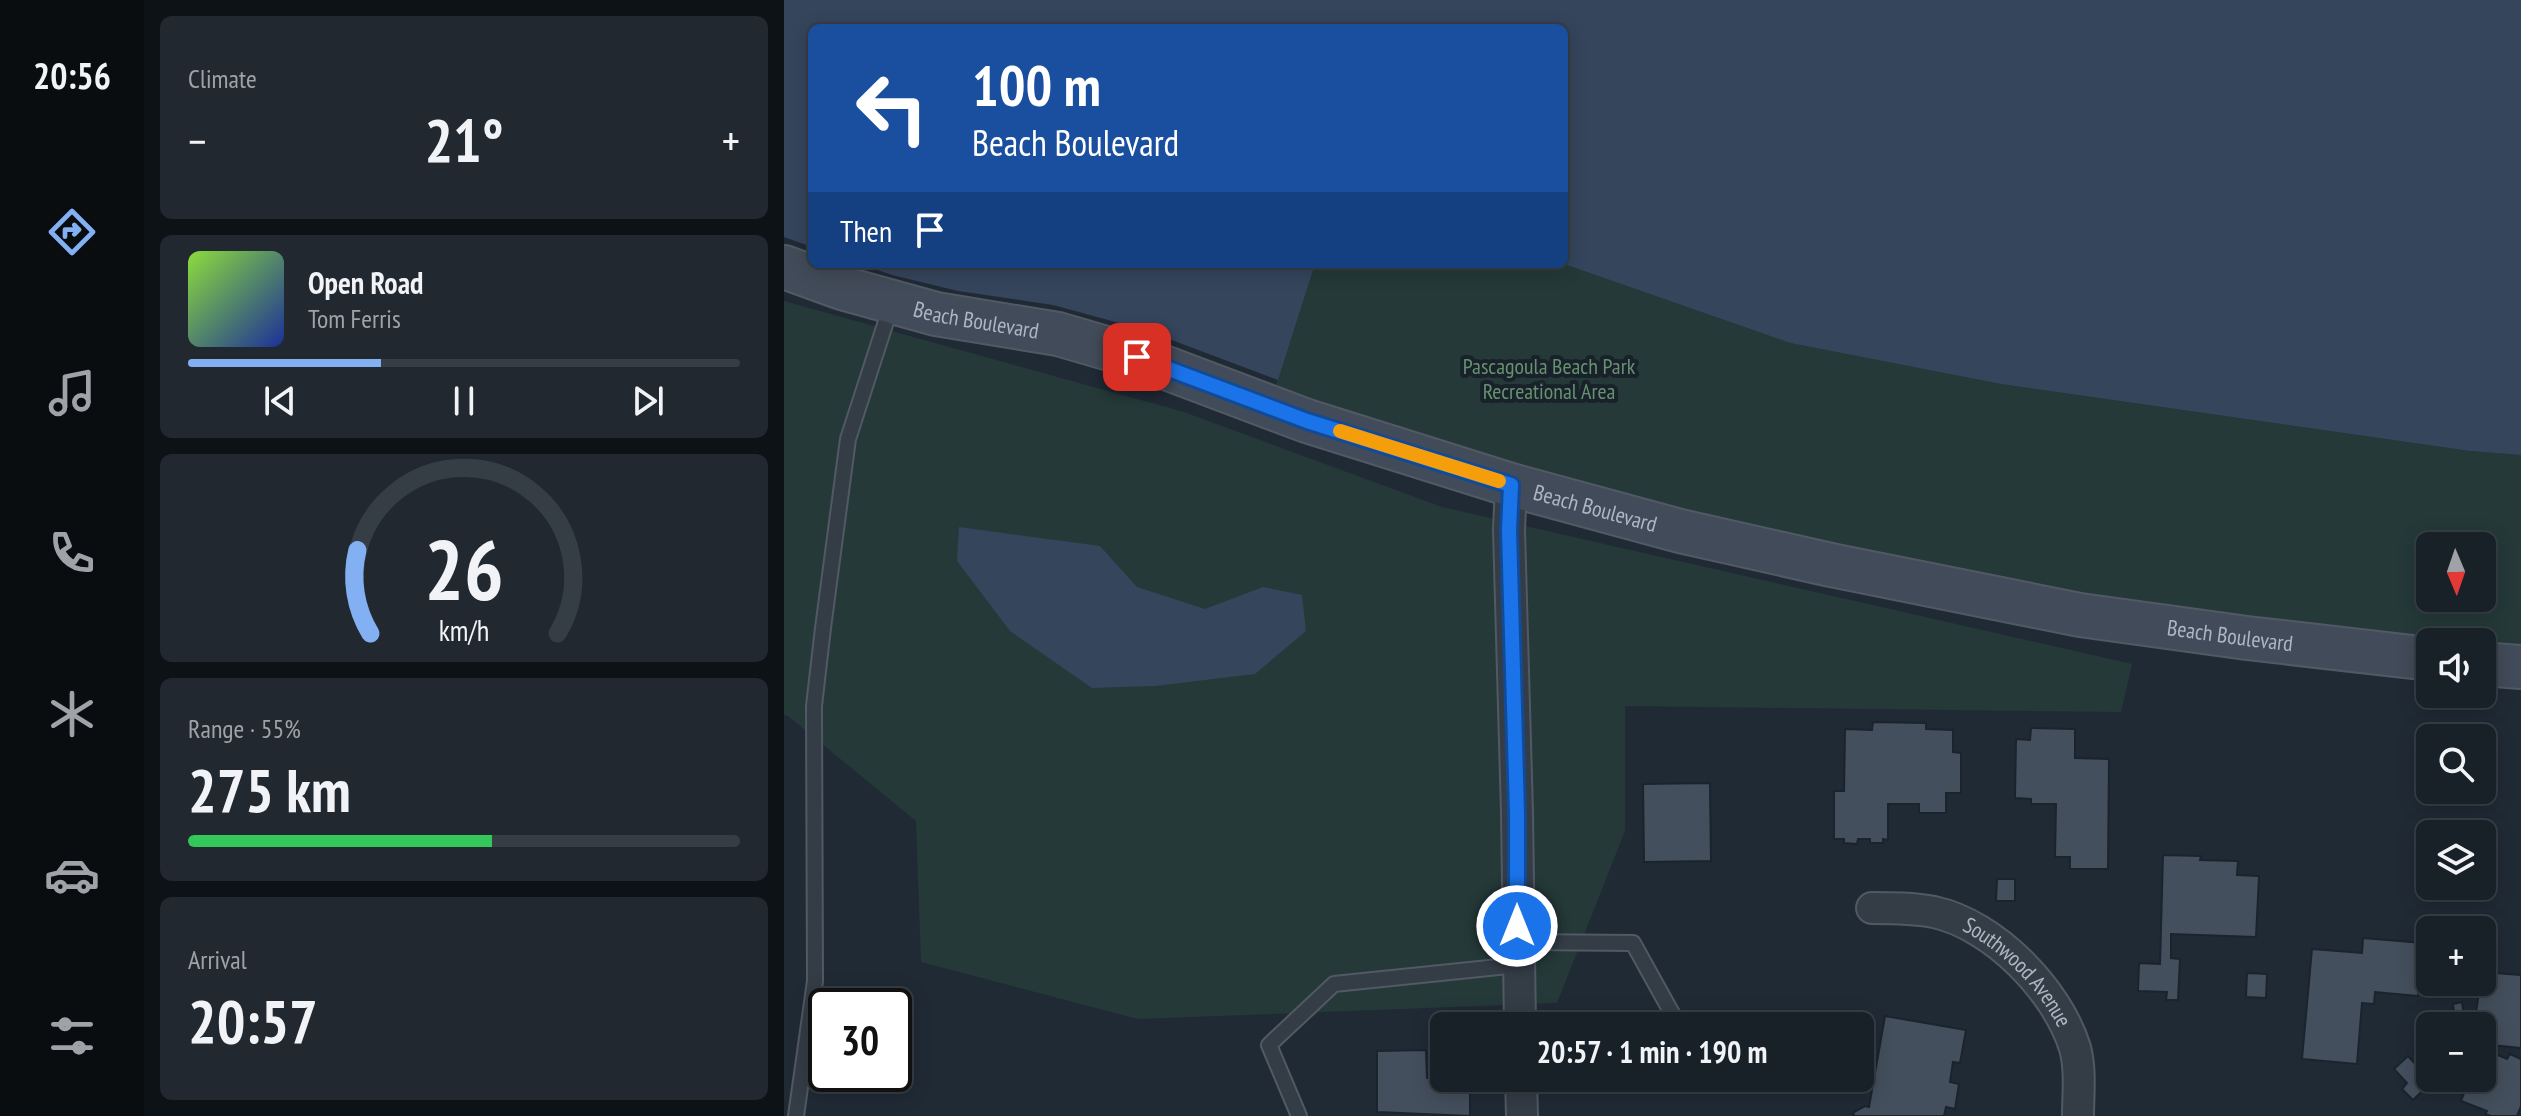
<!DOCTYPE html>
<meta charset="utf-8">
<style>
:root{--surface:#182028;--page:#212830;--text:#f1f3f6;--muted:#9fa3a8;--line:#363e45;--accent:#83b0f3}
body{margin:0;font-family:"PT Sans Narrow",sans-serif;background:var(--page);color:var(--text);height:100vh;display:flex;flex-direction:column;font-size:30px;white-space:nowrap}
*{box-sizing:border-box;margin:0}
p{font-size:26px;color:var(--muted)}
.icon{flex:none;width:44px;height:44px;fill:none;stroke:currentColor;stroke-width:2;stroke-linecap:round;stroke-linejoin:round}
.map{position:relative;flex:1;overflow:hidden}
.drawer{display:flex;flex-direction:column;gap:16px;padding:16px;background:#0d1216;width:640px}
.drawer>*{flex:none}
.guide{position:absolute;left:24px;top:24px;width:760px;height:244px;border-radius:12px;box-shadow:0 4px 20px #0003,0 0 0 2px var(--line);background:#1a4fa0;color:#fff;overflow:hidden}
.needle{width:52px;rotate:178deg}
.tools{position:absolute;left:1632px;top:532px;display:grid;gap:16px}
.tools a{display:grid;place-items:center;width:80px;height:80px;border-radius:12px;background:var(--surface);box-shadow:0 4px 20px #0003,0 0 0 2px var(--line);font-size:40px}
.speed{position:absolute;left:24px;top:988px;display:flex;gap:16px;font-size:40px;font-weight:700;text-align:center}
.speed>*{display:grid;place-content:center;width:104px;height:104px;border-radius:50%;background:var(--surface);box-shadow:0 4px 20px #0003,0 0 0 2px var(--line);line-height:1}
.speed .limit{border:4px solid #111;border-radius:12px;background:#fff;color:#111}
.pin{position:absolute;display:grid;place-items:center;width:68px;height:68px;color:#fff;margin:-34px;border-radius:16px;box-shadow:0 4px 12px #0006}
.me{position:absolute;width:88px;margin:-44px;rotate:0deg;stroke-linejoin:round;filter:drop-shadow(0 0 6px #0008)}
.turn{display:flex;align-items:center;gap:28px;height:168px;padding:0 32px;font-size:36px}
.turn .icon{width:104px;height:104px;stroke-width:2.5}
.turn b{display:block;font-size:56px;line-height:68px}
.then{display:flex;align-items:center;height:76px;padding:0 32px;background:#0003;gap:16px;font-size:30px}
.big{font-size:60px;font-weight:800;line-height:1.1}
.drawer .card{flex:1;display:flex;flex-direction:column;justify-content:center;gap:12px;min-width:0;padding:0 28px;border-radius:12px;background:var(--page)}
.drawer .dial{align-items:center;gap:0}
.dial svg{height:208px;overflow:visible;fill:none;stroke:var(--line);stroke-width:7;stroke-linecap:round;text-anchor:middle}
.dial text{fill:var(--text);stroke:none}
.song{display:flex;align-items:center;gap:24px}
.cover{width:96px;height:96px;border-radius:12px;background:linear-gradient(135deg,hsl(90 70% 55%),hsl(230 70% 35%))}
.played{height:8px;border-radius:4px;background:linear-gradient(90deg,var(--accent) 35%,var(--line) 35%)}
.keys{display:flex;justify-content:space-around;direction:ltr}
.heat{display:flex;justify-content:space-between;align-items:center;font-size:44px;direction:ltr}
.charge{height:12px;border-radius:6px;background:linear-gradient(90deg,#34c759 55%,var(--line) 0)}
.trip{position:absolute;left:646px;top:1012px;width:444px;height:80px;border-radius:12px;background:var(--surface);box-shadow:0 4px 20px #0003,0 0 0 2px var(--line);font-weight:800;line-height:80px;text-align:center}
main{display:flex;flex:1;min-height:0}
.menu{display:flex;flex-direction:column;width:144px;justify-content:space-around;align-items:center;background:#0a0d10;color:var(--muted)}
.menu .icon{width:56px;height:56px}
.menu .current{color:var(--accent)}
.menu b{font-size:36px;color:var(--text)}
.map>svg:first-child{display:block}
.green{fill:#253939;fill-rule:evenodd}
.water{fill:#35455c}
.building{fill:#444f5d;stroke:#1b232d;stroke-width:2}
.lines{fill:none;stroke-linecap:round;stroke-linejoin:round}
.lane-casing{stroke:#515964;stroke-width:18}
.street-casing{stroke:#515964;stroke-width:34}
.secondary-casing{stroke:#515964;stroke-width:46}
.lane{stroke:#343c46;stroke-width:14}
.street{stroke:#343c46;stroke-width:30}
.secondary{stroke:#424b59;stroke-width:42}
.route-casing{stroke:#114b97;stroke-width:20}
.route{stroke:#1a73e8;stroke-width:14}
.slow{stroke:#f59e0b;stroke-width:14}
.labels{text-anchor:middle;dominant-baseline:central;stroke-width:8;stroke-linejoin:round;paint-order:stroke}
.street-label{font-size:22px;fill:#aeb6c3;stroke:#19212a}
.park-label{font-size:22px;fill:#679270;stroke:#19212a}
</style>
<main>
<nav class="menu">
<b>20:56</b>
<svg class="icon current" aria-label="directions" viewBox="0 0 24 24"><path d="M12 3l9 9-9 9-9-9zM9 14v-3h6M13 9l2 2-2 2"/></svg>
<svg class="icon" aria-label="music" viewBox="0 0 24 24"><path d="M9 18V5l10-2v13"/><circle cx="6" cy="18" r="3"/><circle cx="16" cy="16" r="3"/></svg>
<svg class="icon" aria-label="phone" viewBox="0 0 24 24"><path d="M5 4h4l2 5-3 2q2 4 5 5l2-3 5 2v4C11 20 4 13 5 4z"/></svg>
<svg class="icon" aria-label="climate" viewBox="0 0 24 24"><path d="M12 3v18M4 7l16 10M4 17L20 7"/></svg>
<svg class="icon" aria-label="car" viewBox="0 0 24 24"><path d="M5 17H2v-5l4-1 3-4h7l3 4 3 1v5h-3M9 17h6M6 11h13"/><circle cx="7" cy="17" r="2"/><circle cx="17" cy="17" r="2"/></svg>
<svg class="icon" aria-label="filters" viewBox="0 0 24 24"><path d="M4 7h16M4 17h16"/><circle cx="9" cy="7" r="2"/><circle cx="15" cy="17" r="2"/></svg>
</nav>
<section class="drawer">
<div class="card"><p>Climate</p>
<div class="heat"><a>−</a><b class="big">21°</b><a>+</a></div>
</div>
<div class="card">
<div class="song"><i class="cover"></i><div><b>Open Road</b><p>Tom Ferris</p></div></div>
<div class="played"></div>
<div class="keys"><svg class="icon" aria-label="previous" viewBox="0 0 24 24"><path d="M18 5L8 12l10 7zM5 5v14"/></svg><svg class="icon" aria-label="pause" viewBox="0 0 24 24"><path d="M8 5v14M16 5v14"/></svg><svg class="icon" aria-label="next" viewBox="0 0 24 24"><path d="M6 5l10 7-10 7zM19 5v14"/></svg></div>
</div>
<div class="card dial"><svg viewBox="0 0 100 80">
<path d="M14 69A42 42 0 1 1 86 69"/>
<path d="M14 69A42 42 0 0 1 9 37" stroke="#83b0f3"/>
<text x="50" y="56" font-size="32" font-weight="700">26</text>
<text x="50" y="72" font-size="11">km/h</text>
</svg></div>
<div class="card"><p>Range · 55%</p><b class="big">275 km</b><div class="charge"></div></div>
<div class="card"><p>Arrival</p><b class="big">20:57</b></div>
</section>
<div class="map">
<svg width="1737" height="1116" viewBox="0 0 1737 1116">
<rect width="100%" height="100%" fill="#202a35"/>
<g class="green">
<path d="M531,264H780L1006,343L1217,384L1686,451L1737,455V667L1698,664V642H1646L1296,615L485,407ZM1646,546H1698V598H1646Z"/>
<path d="M0,301L400,412L658,507L1348,664L1337,712L841,706V831L773,1003L354,1019L137,962L132,821L4,716L0,715Z"/>
</g>
<g class="water">
<path d="M0,0H1737V455L1686,451L1217,384L1006,343L780,264V28H28V247L0,237Z"/>
<path d="M76,264H531L494,380L361,330L269,305L174,291L108,275Z"/>
<path d="M175,527L316,546L353,587L421,609L479,587L518,595L522,631L471,674L371,686L308,688L226,631L173,561Z"/>
</g>
<g class="building">
<path d="M1089,722L1142,723V729L1169,730V752L1177,753V793H1162V813H1135V804H1104V840L1099,839V843H1086V839H1074L1073,844L1060,843V839H1050V791H1060L1061,729L1088,730Z"/>
<path d="M1247,728L1291,729V758L1325,759L1324,869H1286V857H1271L1272,804H1247V799L1231,798L1232,739L1246,740Z"/>
<path d="M926,783L927,861L860,862L859,784Z"/>
<path d="M1379,855L1417,856L1416,860L1454,861L1453,875L1475,876L1472,937L1387,934V958L1396,959L1394,1000H1382L1383,992L1354,991L1355,963L1376,964Z"/>
<path d="M1213,879H1231V901H1212Z"/>
<path d="M1579,938L1639,943L1634,996L1591,992L1590,1004L1578,1003L1573,1064L1518,1059L1528,949L1578,953Z"/>
<path d="M1698,972L1737,975V1048L1698,1044V1026H1690Z"/>
<path d="M1463,973L1483,974L1482,998L1462,997Z"/>
<path d="M1678,1002L1681,1021L1671,1023L1669,1004Z"/>
<path d="M1101,1016L1182,1030L1176,1063L1169,1062L1166,1082L1175,1084L1171,1109L1162,1107L1160,1116H1069L1070,1112L1081,1106L1085,1107Z"/>
<path d="M1698,1048L1723,1059L1726,1054L1737,1059V1106L1733,1116H1707L1701,1114L1703,1111L1677,1101L1686,1078H1698Z"/>
<path d="M642,1050L643,1078H686V1116L593,1112V1051Z"/>
<path d="M1624,1056L1648,1082L1629,1100L1618,1089L1623,1083L1610,1069Z"/>
</g>
<g class="lines">
<g class="lane-casing">
<g id="lane">
<path d="M734,942L849,943L895,1026"/>
<path d="M12,1116L31,981L30,706L39,628L64,439L107,306"/>
<path d="M515,1116L485,1045L550,984L734,965"/>
</g>
</g>
<g class="street-casing">
<g id="street">
<path d="M727,485L725,530L733,813L736,1026"/>
<path id="s1" d="M1088,908C1109,908 1129,908 1150,912C1210,925 1273,990 1291,1048C1297,1070 1294,1094 1294,1116"/>
<path d="M737,1078L738,1116"/>
</g>
</g>
<g class="secondary-casing">
<g id="secondary">
<path id="s2" d="M0,267L58,288L152,314L274,334L353,357L523,421L727,485L896,531L1047,565L1296,615L1463,638L1646,659"/>
<path d="M1698,664L1737,667"/>
</g>
</g>
<use href="#lane" class="lane"/>
<use href="#street" class="street"/>
<use href="#secondary" class="secondary"/>
</g>
<g class="lines">
<g class="route-casing">
<path id="route" d="M353,357L523,421L727,485L725,530L733,813V926"/>
</g>
<use href="#route" class="route"/>
<path class="slow" d="M556,431L715,481"/>
</g>
<g class="labels">
<g class="street-label">
<text stroke="none"><textPath href="#s2" startOffset="200">Beach Boulevard</textPath></text>
<text stroke="none"><textPath href="#s2" startOffset="848">Beach Boulevard</textPath></text>
<text stroke="none"><textPath href="#s2" startOffset="1496">Beach Boulevard</textPath></text>
<text stroke="none"><textPath href="#s1" startOffset="168">Southwood Avenue</textPath></text>
</g>
<g class="park-label">
<text x="765" y="366">Pascagoula Beach Park<tspan x="765" dy="25">Recreational Area</tspan></text>
</g>
</g>
</svg>
<div class="tools">
<a><svg class="needle" viewBox="-14 -14 28 28"><path d="M0-13l5 13h-10z" fill="#e53935"/><path d="M0 13l5-13h-10z" fill="#9fa3a8"/></svg></a>
<a><svg class="icon" aria-label="sound" viewBox="0 0 24 24"><path d="M4 9h4l5-4v14l-5-4H4zM17 9q2 3 0 6"/></svg></a>
<a><svg class="icon" aria-label="search" viewBox="0 0 24 24"><circle cx="10" cy="10" r="6"/><path d="M15 15l6 6"/></svg></a>
<a><svg class="icon" aria-label="layers" viewBox="0 0 24 24"><path d="M12 4l9 5-9 5-9-5zM3 14l9 5 9-5"/></svg></a>
<a>+</a>
<a>−</a>
</div>
<div class="speed"><div class="limit">30</div></div>
<div class="pin" style="left:353px;top:357px;background:#d93025"><svg class="icon" aria-label="arrive" viewBox="0 0 24 24"><path d="M6 21V4h12l-3 4 3 4H6"/></svg></div>
<svg class="me" style="left:733px;top:926px" viewBox="-20 -20 40 40"><circle r="17" fill="#1a73e8" stroke="#fff" stroke-width="3"/><path d="M0-11L8 9 0 5-8 9z" fill="#fff"/></svg>
<div class="trip">20:57 · 1 min · 190 m</div>
<div class="guide">
<div class="turn"><svg class="icon" aria-label="left" viewBox="0 0 24 24"><path d="M17 20v-9H6M10 6l-5 5 5 5"/></svg><div><b>100 m</b>Beach Boulevard</div></div>
<div class="then">Then<svg class="icon" aria-label="arrive" viewBox="0 0 24 24"><path d="M6 21V4h12l-3 4 3 4H6"/></svg></div>
</div>
</div>
</main>
